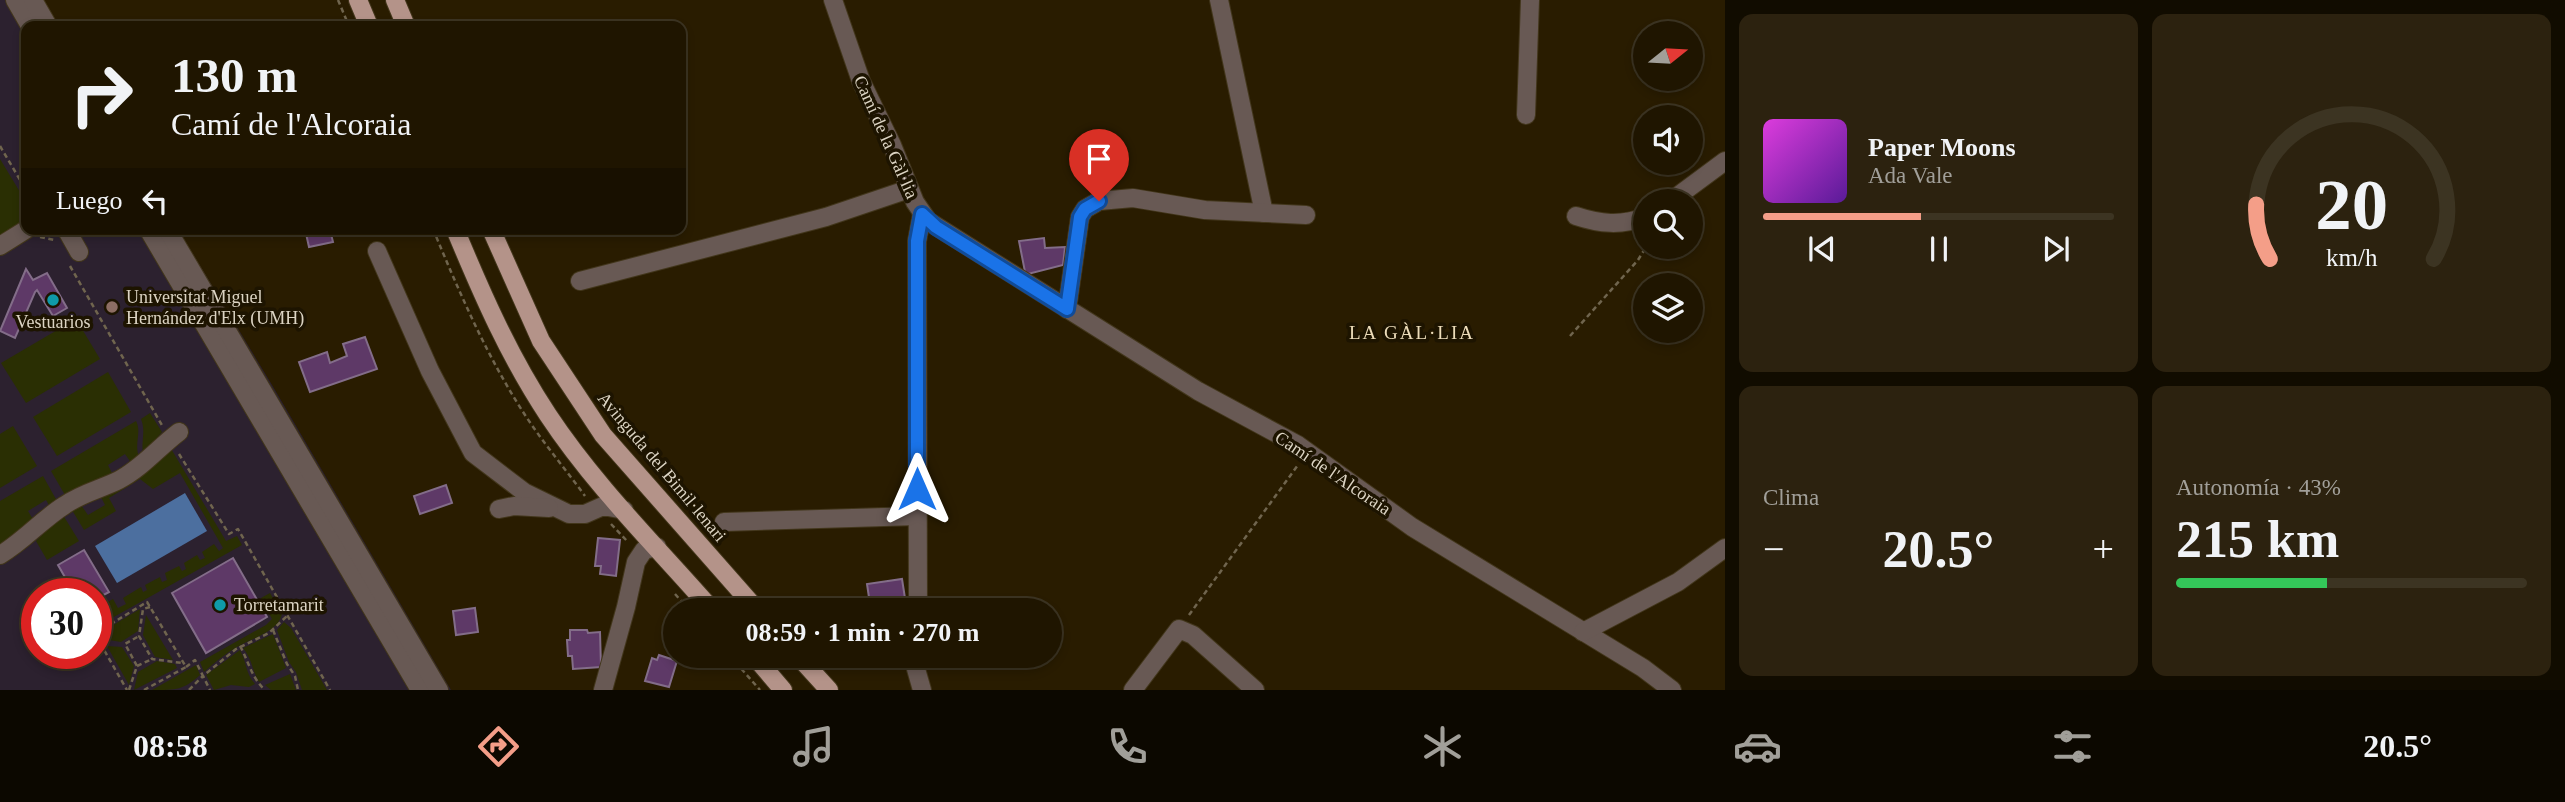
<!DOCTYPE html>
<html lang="es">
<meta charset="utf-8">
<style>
:root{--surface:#1f1500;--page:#2c220f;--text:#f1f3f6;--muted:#a19f99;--line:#3c3422;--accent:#f49e88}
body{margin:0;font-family:"Times New Roman",serif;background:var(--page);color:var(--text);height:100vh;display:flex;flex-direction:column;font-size:26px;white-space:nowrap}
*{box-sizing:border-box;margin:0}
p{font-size:23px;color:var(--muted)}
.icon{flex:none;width:38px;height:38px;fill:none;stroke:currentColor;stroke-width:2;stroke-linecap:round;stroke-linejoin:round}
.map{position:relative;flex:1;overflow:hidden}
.side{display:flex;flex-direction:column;gap:14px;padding:14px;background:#110c00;width:840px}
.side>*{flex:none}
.hud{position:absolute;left:21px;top:21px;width:665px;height:214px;border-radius:14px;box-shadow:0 4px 10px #0003,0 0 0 2px var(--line);background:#1f1500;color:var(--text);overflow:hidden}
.needle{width:46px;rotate:72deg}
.tools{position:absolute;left:1633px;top:21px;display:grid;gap:14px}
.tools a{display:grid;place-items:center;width:70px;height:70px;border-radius:50%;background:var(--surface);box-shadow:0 4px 10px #0003,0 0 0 2px var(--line);font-size:35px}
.speed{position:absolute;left:21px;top:578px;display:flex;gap:14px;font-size:35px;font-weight:700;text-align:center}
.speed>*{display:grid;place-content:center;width:91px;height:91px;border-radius:50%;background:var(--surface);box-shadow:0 4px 10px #0003,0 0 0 2px var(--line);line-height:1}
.speed .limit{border:10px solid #d22;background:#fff;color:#111}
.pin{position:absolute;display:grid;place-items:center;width:60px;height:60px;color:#fff;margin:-72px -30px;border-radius:50% 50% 50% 0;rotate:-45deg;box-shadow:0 0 7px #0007}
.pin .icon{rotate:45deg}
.me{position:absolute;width:77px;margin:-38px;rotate:0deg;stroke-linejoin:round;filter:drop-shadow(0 0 5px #0008)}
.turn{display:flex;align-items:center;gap:24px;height:147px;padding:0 35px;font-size:32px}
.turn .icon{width:91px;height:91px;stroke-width:2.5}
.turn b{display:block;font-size:49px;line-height:60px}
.then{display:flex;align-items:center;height:66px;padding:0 35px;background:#0003;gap:14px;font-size:26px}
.big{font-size:52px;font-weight:800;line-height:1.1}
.side .tile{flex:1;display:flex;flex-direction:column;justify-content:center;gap:10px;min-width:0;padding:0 24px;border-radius:14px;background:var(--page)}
.side .dial{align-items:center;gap:0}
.dial svg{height:182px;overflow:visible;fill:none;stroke:var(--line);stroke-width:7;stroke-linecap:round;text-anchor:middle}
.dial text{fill:var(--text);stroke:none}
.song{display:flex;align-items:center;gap:21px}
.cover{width:84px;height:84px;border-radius:10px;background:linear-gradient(135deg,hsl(300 70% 55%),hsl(270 70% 35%))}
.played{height:7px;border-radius:4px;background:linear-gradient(90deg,var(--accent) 45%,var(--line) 45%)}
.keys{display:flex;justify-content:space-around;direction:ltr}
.heat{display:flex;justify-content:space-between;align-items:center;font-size:38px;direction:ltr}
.charge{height:10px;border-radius:5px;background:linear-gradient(90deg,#34c759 43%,var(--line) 0)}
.side .tiles{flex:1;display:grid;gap:14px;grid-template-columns:repeat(2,1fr)}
.trip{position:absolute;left:663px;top:598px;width:399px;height:70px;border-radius:35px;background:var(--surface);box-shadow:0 4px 10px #0003,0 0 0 2px var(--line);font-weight:800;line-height:70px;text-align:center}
.dock{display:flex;height:112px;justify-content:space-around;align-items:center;background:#0c0800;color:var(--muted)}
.dock .icon{width:49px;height:49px}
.dock .current{color:var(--accent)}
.dock b{font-size:32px;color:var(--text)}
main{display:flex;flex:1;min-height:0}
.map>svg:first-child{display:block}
.education{fill:#2c212f;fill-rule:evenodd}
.green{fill:#2a2f03}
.water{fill:#4c6f9f}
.building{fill:#5e3967;stroke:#836d89;stroke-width:2}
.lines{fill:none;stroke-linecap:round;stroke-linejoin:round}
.minor-casing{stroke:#42361b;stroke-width:20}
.major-casing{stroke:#42361b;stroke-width:20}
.path{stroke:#70654e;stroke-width:2.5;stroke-dasharray:5 3.5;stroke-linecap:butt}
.minor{stroke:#685954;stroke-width:18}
.major{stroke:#b49389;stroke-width:18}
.route-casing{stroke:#114b97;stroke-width:18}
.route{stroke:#1a73e8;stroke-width:12}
.culture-dot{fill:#0f9aa8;stroke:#1d1400;stroke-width:2.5}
.education-dot{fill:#8d6e63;stroke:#1d1400;stroke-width:2.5}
.labels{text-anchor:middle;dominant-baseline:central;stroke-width:7;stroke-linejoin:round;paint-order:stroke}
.street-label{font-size:18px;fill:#dcd4c3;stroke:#1d1400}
.poi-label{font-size:18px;fill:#dcd4c3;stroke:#1d1400;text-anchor:start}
.neighbourhood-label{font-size:19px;letter-spacing:2px;fill:#ecdcb9;stroke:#1d1400}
</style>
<main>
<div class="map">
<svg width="1725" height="690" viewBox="0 0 1725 690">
<rect width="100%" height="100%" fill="#291c00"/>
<path class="education" d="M0,0H38L26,26V229H178L272,385L451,690H0ZM37,593H96V653H37Z"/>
<g class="green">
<path d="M0,159L23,197L19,205V223L0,235Z"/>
<path d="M76,319L100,359L26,403L1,363Z"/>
<path d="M108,372L131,412L57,456L33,417Z"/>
<path d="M150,413L162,432L143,453C141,441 146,431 141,419Z"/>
<path d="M136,421C142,432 134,443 139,457L132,464L125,454L108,465L113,475L86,484L65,495L51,471Z"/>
<path d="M13,426L37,466L0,488V434Z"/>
<path d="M170,447L226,541L237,536L242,545L96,627V608L113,599L118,608L126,604L123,598L141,587L143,592L147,590L145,585L160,577L162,582L167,580L165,573L179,566L182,571L186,569L184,563L197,555L200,560L205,558L202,552L214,544L219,551L223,548L180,473L153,489L140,479L109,498L116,511L84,530L72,510L81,505L88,515L105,505L100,495Z"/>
<path d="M43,476L57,501L50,507L46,500L28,511L34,521L0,546V501Z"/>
<path d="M63,515L79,541L47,560L36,541Z"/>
<path d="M270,593L282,614C278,632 252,638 237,647C225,654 214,663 204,672L200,662L266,625L272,619L261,598Z"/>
<path d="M140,609L138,631L121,642L103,639L100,633Z"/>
<path d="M146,615L173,660L155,657L143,635Z"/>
<path d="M284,622L291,628L327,690H302L296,672L289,662L277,630Z"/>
<path d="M273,634L286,668L259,682C252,670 252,659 243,648Z"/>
<path d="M107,646L122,647L134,666L129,685Z"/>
<path d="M240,650C247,662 245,673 255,684L249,687L231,685L214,690L206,675Z"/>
<path d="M157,661L175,664L177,668L134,690L138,672Z"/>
<path d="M196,665L200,675C183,690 177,690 152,690Z"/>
<path d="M290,674L296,690H271L265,685Z"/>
</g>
<path class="water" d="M185,493L207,531L117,583L95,546Z"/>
<g class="building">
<path d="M305,229H334L335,233L331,234L333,242L309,247Z"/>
<path d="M1044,238L1045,248L1065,247L1063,265L1028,274L1025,272L1019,241Z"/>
<path d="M26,269L33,280L47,273L67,308L53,316L37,290L35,292L15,338L0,331Z"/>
<path d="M365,337L377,369L310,392L299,362L327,352L330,363L347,356L343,344Z"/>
<path d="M446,485L452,503L420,514L414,496Z"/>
<path d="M598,538L620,540L616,576L600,574L601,566H595Z"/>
<path d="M84,550L109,592L96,599V593H74L58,565Z"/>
<path d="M233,558L267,617L206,653L172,593Z"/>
<path d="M902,579L907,611H896L895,608L871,611L867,584Z"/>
<path d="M475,608L478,632L456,635L453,611Z"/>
<path d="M570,630H587L588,633L600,632L601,667L573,669L572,656H568L567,640H570Z"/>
<path d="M659,655L677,661L669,687L645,681L652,658L657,660Z"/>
<path d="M822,656H856L823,661Z"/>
<path d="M888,656H907L908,660L889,663Z"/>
</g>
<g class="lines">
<g class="minor-casing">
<g id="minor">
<path d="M15,0L30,26"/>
<path d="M33,0L48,26"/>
<path d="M833,0L861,81L892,145L915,202L928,221L1198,391L1298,445L1412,527L1643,668L1672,690"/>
<path d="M1219,0L1264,213"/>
<path d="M1526,115L1530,0"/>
<path d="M1671,201L1725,161"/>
<path d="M1576,216C1600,224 1621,226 1645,217"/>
<path d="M66,229L79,252"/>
<path d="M148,229L420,690"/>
<path d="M167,229L439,690"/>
<path d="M0,246L27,229"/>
<path d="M377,251L430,371L473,453L524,492L569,514H585L603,506L624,510"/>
<path d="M580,281L826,217L909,189"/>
<path d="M1067,309L1080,217L1085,209L1099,201L1133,198L1205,210L1306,215"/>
<path d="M499,509L514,506L549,508"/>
<path d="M724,522L917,516"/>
<path d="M0,555C24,541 41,520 65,505C82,493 101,489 119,480C142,468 159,447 179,432"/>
<path d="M918,611L917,241L922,214"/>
<path d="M1583,632L1678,582L1725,548"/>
<path d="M917,656L916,669L922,690"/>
<path d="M603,690L626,607L636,562L644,550L657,547"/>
<path d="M1133,690L1179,629L1193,635L1255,690"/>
</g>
</g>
<g class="major-casing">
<g id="major">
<path d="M358,0L369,26"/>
<path d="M395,0L406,26"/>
<path d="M455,229C482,294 509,356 548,415C595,486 657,547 713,611"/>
<path d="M491,229L541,341L603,435L758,611"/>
<path d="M754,656L783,690"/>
<path d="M798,656L829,690"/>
</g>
</g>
<g class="path">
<path d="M338,0L349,26"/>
<path d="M0,146L26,190"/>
<path d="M25,214L24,202L26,195"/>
<path d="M433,229C460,294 488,359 527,418C545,445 566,470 585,496"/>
<path d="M40,237L54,240"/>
<path d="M70,266L163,427"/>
<path d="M1570,336L1638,260L1646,247"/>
<path d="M179,454L229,534L238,529L330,690"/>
<path d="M611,524L628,542"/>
<path d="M675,594L690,611"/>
<path d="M150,607L143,609L139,636L152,659L182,663"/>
<path d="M1189,615L1298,465"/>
<path d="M273,630L287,664L295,676L298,690"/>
<path d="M96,633L147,602L186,667L144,690"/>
<path d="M96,636L127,690"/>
<path d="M240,646C249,662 251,677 265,690"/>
<path d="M730,656L760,690"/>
<path d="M137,666L152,659"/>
<path d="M186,667L195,660L203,676L236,649L269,633L287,616"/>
<path d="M129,690L137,666L125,644L139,636"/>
<path d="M189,690L203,676L210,690"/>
</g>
<use href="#minor" class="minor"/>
<use href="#major" class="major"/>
</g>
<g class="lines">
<g class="route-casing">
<path id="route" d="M917,489V241L922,214L936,227L1067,309L1080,217L1085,209L1099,201"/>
</g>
<use href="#route" class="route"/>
</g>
<g class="culture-dot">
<circle cx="53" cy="300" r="7"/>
<circle cx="220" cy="605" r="7"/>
</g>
<circle class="education-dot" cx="112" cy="307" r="7"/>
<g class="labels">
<g class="street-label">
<text transform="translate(886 137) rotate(66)">Camí de la Gàl·lia</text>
<text transform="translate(662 467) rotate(50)">Avinguda del Bimil·lenari</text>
<text transform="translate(1333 473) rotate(34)">Camí de l'Alcoraia</text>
</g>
<g class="poi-label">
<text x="126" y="297">Universitat Miguel<tspan x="126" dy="21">Hernández d'Elx (UMH)</tspan></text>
<text x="53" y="322" text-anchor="middle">Vestuarios</text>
<text x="234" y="605">Torretamarit</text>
</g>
<g class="neighbourhood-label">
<text x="1412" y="332">LA GÀL·LIA</text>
</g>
</g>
</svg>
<div class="tools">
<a><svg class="needle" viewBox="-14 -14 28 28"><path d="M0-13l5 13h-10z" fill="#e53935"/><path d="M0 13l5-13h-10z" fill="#a19f99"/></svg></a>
<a><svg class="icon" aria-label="sound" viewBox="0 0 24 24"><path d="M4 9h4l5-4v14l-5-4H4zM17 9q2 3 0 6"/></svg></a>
<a><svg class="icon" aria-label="search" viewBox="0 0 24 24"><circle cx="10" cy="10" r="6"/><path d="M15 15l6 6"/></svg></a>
<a><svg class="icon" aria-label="layers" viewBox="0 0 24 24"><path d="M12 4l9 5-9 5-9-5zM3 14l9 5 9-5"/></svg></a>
</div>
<div class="speed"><div class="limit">30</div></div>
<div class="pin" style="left:1099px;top:201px;background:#d93025"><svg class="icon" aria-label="arrive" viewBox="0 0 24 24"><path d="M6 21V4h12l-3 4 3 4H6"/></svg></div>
<svg class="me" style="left:917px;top:489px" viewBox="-20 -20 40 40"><path d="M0-17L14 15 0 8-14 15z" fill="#1a73e8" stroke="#fff" stroke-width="4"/></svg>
<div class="trip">08:59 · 1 min · 270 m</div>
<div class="hud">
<div class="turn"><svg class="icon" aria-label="right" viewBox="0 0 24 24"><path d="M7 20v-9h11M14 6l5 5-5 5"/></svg><div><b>130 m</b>Camí de l'Alcoraia</div></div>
<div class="then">Luego<svg class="icon" aria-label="left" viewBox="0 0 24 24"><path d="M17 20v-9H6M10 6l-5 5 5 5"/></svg></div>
</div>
</div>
<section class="side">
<div class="tiles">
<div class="tile">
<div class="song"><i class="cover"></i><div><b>Paper Moons</b><p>Ada Vale</p></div></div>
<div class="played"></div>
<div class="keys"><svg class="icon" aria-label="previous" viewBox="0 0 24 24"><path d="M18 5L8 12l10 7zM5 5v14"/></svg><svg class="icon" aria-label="pause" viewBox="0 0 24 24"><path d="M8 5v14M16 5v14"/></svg><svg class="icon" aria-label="next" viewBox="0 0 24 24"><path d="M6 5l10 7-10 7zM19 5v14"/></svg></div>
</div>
<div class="tile dial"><svg viewBox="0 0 100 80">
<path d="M14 69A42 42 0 1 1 86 69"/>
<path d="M14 69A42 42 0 0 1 8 45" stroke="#f49e88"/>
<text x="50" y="56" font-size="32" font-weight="700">20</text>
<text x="50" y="72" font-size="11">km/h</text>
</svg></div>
<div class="tile"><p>Clima</p>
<div class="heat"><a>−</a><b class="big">20.5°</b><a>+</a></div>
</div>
<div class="tile"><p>Autonomía · 43%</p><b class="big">215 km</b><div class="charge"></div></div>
</div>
</section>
</main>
<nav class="dock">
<b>08:58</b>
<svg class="icon current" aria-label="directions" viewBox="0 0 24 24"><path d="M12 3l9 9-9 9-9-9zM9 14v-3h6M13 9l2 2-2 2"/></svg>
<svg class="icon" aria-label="music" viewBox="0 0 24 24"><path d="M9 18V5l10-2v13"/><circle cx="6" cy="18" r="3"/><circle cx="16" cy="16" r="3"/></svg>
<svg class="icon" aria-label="phone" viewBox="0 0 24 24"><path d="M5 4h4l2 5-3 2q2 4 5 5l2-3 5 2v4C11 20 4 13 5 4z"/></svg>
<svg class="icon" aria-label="climate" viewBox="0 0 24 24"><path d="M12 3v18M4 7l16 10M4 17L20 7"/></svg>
<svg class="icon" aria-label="car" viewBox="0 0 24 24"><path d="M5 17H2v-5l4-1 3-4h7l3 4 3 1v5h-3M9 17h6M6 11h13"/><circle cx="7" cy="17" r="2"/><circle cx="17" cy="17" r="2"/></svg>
<svg class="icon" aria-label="filters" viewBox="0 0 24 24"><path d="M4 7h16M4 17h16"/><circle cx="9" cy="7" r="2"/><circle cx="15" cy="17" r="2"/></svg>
<b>20.5°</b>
</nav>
